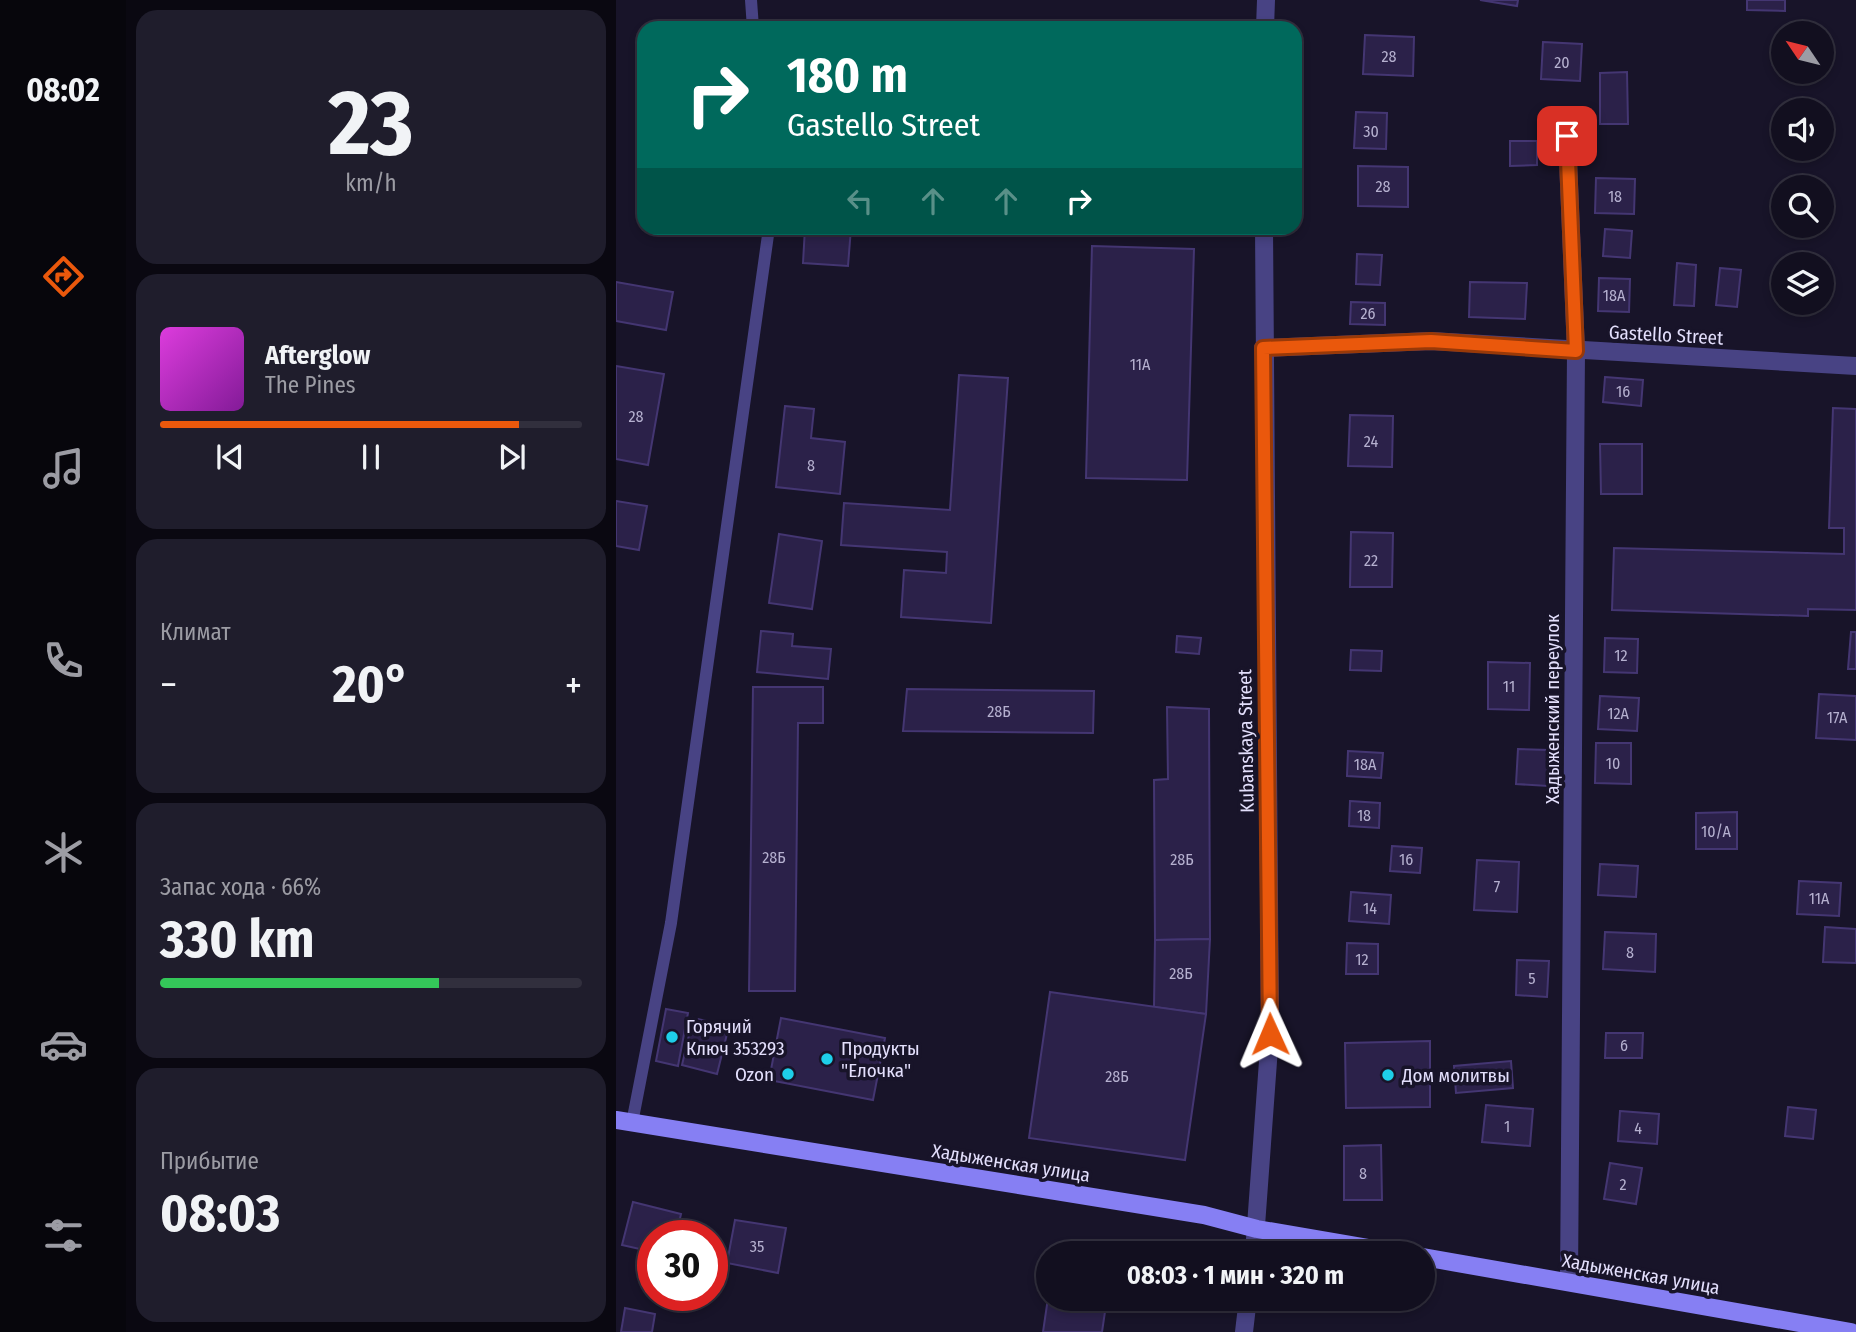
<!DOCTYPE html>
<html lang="ru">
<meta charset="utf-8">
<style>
:root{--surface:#120f1f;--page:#1f1d2c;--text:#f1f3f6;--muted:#9c9ca4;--line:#312f3d;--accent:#ea580c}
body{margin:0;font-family:"Fira Sans Condensed",sans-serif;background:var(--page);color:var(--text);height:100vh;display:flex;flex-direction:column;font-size:26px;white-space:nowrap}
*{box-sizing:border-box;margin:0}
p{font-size:23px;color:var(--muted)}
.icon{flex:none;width:38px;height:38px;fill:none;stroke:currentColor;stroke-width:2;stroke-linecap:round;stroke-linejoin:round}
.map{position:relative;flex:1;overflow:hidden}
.side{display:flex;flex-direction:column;gap:10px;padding:10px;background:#0a0811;width:490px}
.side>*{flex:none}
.guide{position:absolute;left:21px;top:21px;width:665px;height:214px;border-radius:21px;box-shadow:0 4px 10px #0003,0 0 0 2px var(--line);background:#00695c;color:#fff;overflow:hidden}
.needle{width:46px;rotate:305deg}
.tools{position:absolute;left:1155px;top:21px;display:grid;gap:14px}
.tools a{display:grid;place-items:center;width:63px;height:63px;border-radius:50%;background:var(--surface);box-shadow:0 4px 10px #0003,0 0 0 2px var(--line);font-size:35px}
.speed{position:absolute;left:21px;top:1220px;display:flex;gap:14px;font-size:35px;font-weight:700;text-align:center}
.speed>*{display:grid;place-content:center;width:91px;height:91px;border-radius:50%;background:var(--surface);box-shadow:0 4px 10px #0003,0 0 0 2px var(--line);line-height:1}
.speed .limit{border:10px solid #d22;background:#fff;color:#111}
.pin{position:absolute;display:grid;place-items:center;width:60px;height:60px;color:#fff;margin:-30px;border-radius:14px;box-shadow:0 4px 10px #0006}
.me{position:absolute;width:77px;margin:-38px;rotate:359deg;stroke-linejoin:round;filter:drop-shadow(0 0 5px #0008)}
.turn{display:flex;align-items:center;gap:24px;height:147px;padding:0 35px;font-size:32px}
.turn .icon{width:91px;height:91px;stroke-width:2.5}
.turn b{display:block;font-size:49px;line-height:60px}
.lanes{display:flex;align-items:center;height:66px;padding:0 35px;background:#0003;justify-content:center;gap:35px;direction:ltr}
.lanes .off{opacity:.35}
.big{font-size:52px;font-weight:700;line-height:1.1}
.side .widget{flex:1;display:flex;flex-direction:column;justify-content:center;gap:10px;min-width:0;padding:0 24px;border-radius:21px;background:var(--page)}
.side .dial{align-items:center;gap:0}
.dial b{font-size:91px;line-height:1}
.song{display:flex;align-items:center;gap:21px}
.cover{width:84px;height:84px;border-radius:10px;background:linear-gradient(135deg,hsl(300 70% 55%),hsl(290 70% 35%))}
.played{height:7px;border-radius:4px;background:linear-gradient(90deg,var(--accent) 85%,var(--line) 85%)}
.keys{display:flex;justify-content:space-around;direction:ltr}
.heat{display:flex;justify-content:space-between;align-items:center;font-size:38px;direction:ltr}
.charge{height:10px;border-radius:5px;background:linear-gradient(90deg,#34c759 66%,var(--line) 0)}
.trip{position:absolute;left:420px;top:1241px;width:399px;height:70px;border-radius:35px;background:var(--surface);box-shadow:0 4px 10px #0003,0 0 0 2px var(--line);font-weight:700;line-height:70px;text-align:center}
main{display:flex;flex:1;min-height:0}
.menu{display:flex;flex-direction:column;width:126px;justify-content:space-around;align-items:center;background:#07060c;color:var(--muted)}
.menu .icon{width:49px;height:49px}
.menu .current{color:var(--accent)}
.menu b{font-size:32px;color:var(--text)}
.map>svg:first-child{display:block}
.building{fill:#2b2149;stroke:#443672;stroke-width:2}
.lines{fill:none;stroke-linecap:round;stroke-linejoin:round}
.service{stroke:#484384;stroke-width:12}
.minor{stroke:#484384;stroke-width:18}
.secondary{stroke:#867ff3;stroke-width:18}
.route-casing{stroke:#983908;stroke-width:18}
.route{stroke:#ea580c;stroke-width:12}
.poi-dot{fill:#1ecfe9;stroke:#181429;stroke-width:2.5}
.labels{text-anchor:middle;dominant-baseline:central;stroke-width:7;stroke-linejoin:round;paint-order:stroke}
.number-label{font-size:16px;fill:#b5b0cf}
.street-label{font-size:19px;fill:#e3dffc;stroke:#181429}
.poi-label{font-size:19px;fill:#e3dffc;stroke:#181429;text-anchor:start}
</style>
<main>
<nav class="menu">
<b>08:02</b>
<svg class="icon current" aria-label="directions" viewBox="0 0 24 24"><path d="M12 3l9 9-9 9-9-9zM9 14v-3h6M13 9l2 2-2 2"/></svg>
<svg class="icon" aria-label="music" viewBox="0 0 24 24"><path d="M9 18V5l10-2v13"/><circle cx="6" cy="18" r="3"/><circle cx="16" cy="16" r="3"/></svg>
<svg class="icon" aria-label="phone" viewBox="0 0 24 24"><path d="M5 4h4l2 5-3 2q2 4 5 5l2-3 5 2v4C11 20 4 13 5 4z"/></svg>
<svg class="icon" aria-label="climate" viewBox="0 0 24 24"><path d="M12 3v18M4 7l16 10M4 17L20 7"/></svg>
<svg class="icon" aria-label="car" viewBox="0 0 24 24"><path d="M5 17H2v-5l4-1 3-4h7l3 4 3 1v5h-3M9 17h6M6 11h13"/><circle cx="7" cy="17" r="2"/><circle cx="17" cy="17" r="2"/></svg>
<svg class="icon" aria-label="filters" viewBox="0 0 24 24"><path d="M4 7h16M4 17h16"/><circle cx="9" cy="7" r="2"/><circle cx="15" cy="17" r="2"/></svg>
</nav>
<section class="side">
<div class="widget dial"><b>23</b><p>km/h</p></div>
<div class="widget">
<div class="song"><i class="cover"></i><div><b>Afterglow</b><p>The Pines</p></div></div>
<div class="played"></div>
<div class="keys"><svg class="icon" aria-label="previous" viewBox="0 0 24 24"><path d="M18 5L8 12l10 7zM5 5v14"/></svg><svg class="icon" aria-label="pause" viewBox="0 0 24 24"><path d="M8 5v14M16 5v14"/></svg><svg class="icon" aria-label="next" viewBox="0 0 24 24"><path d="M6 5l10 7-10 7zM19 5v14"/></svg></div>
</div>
<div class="widget"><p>Климат</p>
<div class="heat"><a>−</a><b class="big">20°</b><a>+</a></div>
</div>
<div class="widget"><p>Запас хода · 66%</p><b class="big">330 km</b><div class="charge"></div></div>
<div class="widget"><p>Прибытие</p><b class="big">08:03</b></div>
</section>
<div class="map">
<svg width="1240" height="1332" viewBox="0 0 1240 1332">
<rect width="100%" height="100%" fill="#181429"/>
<g class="building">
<path d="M864,0H902L901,6Z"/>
<path d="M1131,0H1169V11L1131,10Z"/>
<path d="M749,35L798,37L797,76L747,74Z"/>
<path d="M927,42L966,44L964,81L925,79Z"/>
<path d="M1011,72L1012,124H984V73Z"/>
<path d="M740,112L771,113L770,149L738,148Z"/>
<path d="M894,141H921V165L894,166Z"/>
<path d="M742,166L792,167V207L742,206Z"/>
<path d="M980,178L1019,179L1018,214L979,213Z"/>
<path d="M189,228H235L232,266L187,263Z"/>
<path d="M989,229L1016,231L1014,258L987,256Z"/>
<path d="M476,246L578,249L571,480L470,478Z"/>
<path d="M741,254L766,255L764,285L740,284Z"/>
<path d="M1061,263L1080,265L1078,306L1058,305Z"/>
<path d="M1104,268L1125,270L1121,307L1100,305Z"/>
<path d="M983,278L1014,279L1013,312L982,311Z"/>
<path d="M0,282L57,292L50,330L0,321Z"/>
<path d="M854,282L911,283L909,319L853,317Z"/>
<path d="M735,302L769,303V325L734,324Z"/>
<path d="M0,366L48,374L32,465L0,459Z"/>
<path d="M343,375L392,378L375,623L285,617L288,570L330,573L331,552L225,545L228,503L334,510Z"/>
<path d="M989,377L1027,380L1025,406L987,402Z"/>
<path d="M169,406L198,409L195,438L229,442L224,494L160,487Z"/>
<path d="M1217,408L1240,409V610L1192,609V616L996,610L998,548L1228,554V528H1213Z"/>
<path d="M734,415L777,416L776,467L732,466Z"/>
<path d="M984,444H1026V494H985Z"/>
<path d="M0,501L31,506L23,550L0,546Z"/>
<path d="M735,532L777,533L776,587H734Z"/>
<path d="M163,534L206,541L196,609L153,603Z"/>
<path d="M145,631L177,634L176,646L215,649L212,679L141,672Z"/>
<path d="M1235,632H1240V669H1232Z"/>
<path d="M561,636L585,638L583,654L560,652Z"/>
<path d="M989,638L1022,639L1021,673L988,672Z"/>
<path d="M735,650L766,651L765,671L734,670Z"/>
<path d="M872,662L914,663L913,710L872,709Z"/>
<path d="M137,687H207V723H182L179,991H133Z"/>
<path d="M291,689L478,691L477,733L287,731Z"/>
<path d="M1203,694L1240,696V740L1200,738Z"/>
<path d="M984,696L1023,698L1021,731L982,729Z"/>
<path d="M551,707L593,709L594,939L539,940L538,780L552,779Z"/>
<path d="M980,743H1015V784L979,783Z"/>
<path d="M902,749L933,750L932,786L900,784Z"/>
<path d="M732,751L767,753L765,778L731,776Z"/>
<path d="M734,801L764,803L763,828L733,826Z"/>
<path d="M1121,812V849H1080V813Z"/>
<path d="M776,846L806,848L804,873L774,871Z"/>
<path d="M861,860L903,862L901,912L858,910Z"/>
<path d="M984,864L1022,866L1020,897L982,895Z"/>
<path d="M1183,881L1225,883L1223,916L1181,914Z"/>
<path d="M735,892L775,895L773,924L733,921Z"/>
<path d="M1209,927L1240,929V963L1207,962Z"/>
<path d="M989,932L1040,934L1039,972L987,969Z"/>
<path d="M594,939L590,1014L538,1007L539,940Z"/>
<path d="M731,943L762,944V974H730Z"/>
<path d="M901,960L933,961L931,997L900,995Z"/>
<path d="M434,992L590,1014L569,1160L413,1138Z"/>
<path d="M50,1009L72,1013L62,1066L40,1061Z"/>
<path d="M77,1018L113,1026L101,1074L66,1065Z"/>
<path d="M165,1018L269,1038L257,1100L153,1080Z"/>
<path d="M990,1033H1027L1026,1058H989Z"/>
<path d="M814,1041V1107L730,1108L729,1043Z"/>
<path d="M895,1061L897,1088L840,1093L838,1066Z"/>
<path d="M870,1105L917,1109L914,1146L866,1142Z"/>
<path d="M1172,1107L1200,1110L1197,1139L1169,1136Z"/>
<path d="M1004,1111L1043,1114L1041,1144L1002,1141Z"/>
<path d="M765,1145L766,1200H728V1146Z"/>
<path d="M994,1163L1026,1168L1020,1204L988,1199Z"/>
<path d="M17,1202L65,1214L60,1236H37V1252L6,1245Z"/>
<path d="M119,1220L170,1228L162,1273L111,1263Z"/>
<path d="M432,1298H449L490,1305L486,1332H427Z"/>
<path d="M9,1308L39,1314L36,1332H5Z"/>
</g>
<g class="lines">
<g class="service">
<path d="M135,0L137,28"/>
<path d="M16,1123L55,923L153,228"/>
</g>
<g class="minor">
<path d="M649,28L650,0"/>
<path d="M951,136L960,351L953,1282"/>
<path d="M647,348L815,341L1240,366"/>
<path d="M638,1253L654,1034L648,228"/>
<path d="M628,1332L632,1298"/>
</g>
<g class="secondary">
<path d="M0,1120L588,1215L641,1229L782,1253"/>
<path d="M807,1257L1235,1332"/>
</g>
</g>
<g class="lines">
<g class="route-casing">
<path id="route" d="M654,1034L647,348L815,341L960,351L951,136"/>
</g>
<use href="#route" class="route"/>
</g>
<g class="poi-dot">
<circle cx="56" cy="1037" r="7"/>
<circle cx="211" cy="1059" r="7"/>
<circle cx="172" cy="1074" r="7"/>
<circle cx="772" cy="1075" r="7"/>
</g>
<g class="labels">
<g class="number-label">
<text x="773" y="56">28</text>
<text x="946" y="62">20</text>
<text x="755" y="131">30</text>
<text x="767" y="186">28</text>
<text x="999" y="196">18</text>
<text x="998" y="295">18А</text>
<text x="752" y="313">26</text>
<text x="524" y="364">11А</text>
<text x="1007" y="391">16</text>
<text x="20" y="416">28</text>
<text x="755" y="441">24</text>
<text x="195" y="465">8</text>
<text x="755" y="560">22</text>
<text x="1005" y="655">12</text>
<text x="893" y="686">11</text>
<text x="383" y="711">28Б</text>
<text x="1002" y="713">12А</text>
<text x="1221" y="717">17А</text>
<text x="997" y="763">10</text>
<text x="749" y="764">18А</text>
<text x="748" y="815">18</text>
<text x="1100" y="831">10/А</text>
<text x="158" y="857">28Б</text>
<text x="566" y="859">28Б</text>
<text x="790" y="859">16</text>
<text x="881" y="886">7</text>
<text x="1203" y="898">11А</text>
<text x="754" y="908">14</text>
<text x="1014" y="952">8</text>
<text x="746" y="959">12</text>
<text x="565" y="973">28Б</text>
<text x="916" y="978">5</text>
<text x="1008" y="1045">6</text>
<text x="501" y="1076">28Б</text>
<text x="891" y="1126">1</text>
<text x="1022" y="1128">4</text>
<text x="747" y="1173">8</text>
<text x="1007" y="1184">2</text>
<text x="141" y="1246">35</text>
</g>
<g class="street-label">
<text transform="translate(1050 335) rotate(3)">Gastello Street</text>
<text transform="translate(936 709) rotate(-90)">Хадыженский переулок</text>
<text transform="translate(630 741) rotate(-91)">Kubanskaya Street</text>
<text transform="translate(395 1163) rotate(9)">Хадыженская улица</text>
<text transform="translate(1025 1274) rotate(10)">Хадыженская улица</text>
</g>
<g class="poi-label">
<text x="70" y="1026">Горячий<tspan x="70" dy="22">Ключ 353293</tspan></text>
<text x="225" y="1048">Продукты<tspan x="225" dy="22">"Елочка"</tspan></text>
<text x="158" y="1074" text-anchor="end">Ozon</text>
<text x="786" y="1075">Дом молитвы</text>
</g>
</g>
</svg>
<div class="tools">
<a><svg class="needle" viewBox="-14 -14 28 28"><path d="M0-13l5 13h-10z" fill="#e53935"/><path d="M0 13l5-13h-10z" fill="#9c9ca4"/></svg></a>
<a><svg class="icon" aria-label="sound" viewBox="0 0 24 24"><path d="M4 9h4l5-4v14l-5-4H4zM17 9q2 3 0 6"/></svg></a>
<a><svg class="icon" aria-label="search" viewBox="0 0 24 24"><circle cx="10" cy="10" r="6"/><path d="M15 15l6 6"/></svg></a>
<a><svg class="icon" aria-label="layers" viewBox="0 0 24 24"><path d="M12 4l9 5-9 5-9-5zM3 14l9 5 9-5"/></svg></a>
</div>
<div class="speed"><div class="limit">30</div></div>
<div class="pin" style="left:951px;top:136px;background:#d93025"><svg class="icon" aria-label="arrive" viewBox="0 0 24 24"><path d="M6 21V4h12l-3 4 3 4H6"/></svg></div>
<svg class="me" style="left:654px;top:1034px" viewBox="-20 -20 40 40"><path d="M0-17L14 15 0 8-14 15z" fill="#ea580c" stroke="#fff" stroke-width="4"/></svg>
<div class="trip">08:03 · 1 мин · 320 m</div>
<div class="guide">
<div class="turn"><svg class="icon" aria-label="right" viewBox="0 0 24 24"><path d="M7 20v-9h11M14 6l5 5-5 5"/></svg><div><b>180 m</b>Gastello Street</div></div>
<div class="lanes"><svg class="icon off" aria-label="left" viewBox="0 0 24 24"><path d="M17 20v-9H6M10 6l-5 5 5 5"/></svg><svg class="icon off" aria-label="ahead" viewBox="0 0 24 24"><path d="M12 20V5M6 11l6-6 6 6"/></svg><svg class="icon off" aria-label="ahead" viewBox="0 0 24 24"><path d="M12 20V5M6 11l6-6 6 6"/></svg><svg class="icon" aria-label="right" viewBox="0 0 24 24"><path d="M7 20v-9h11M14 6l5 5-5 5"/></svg></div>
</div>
</div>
</main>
